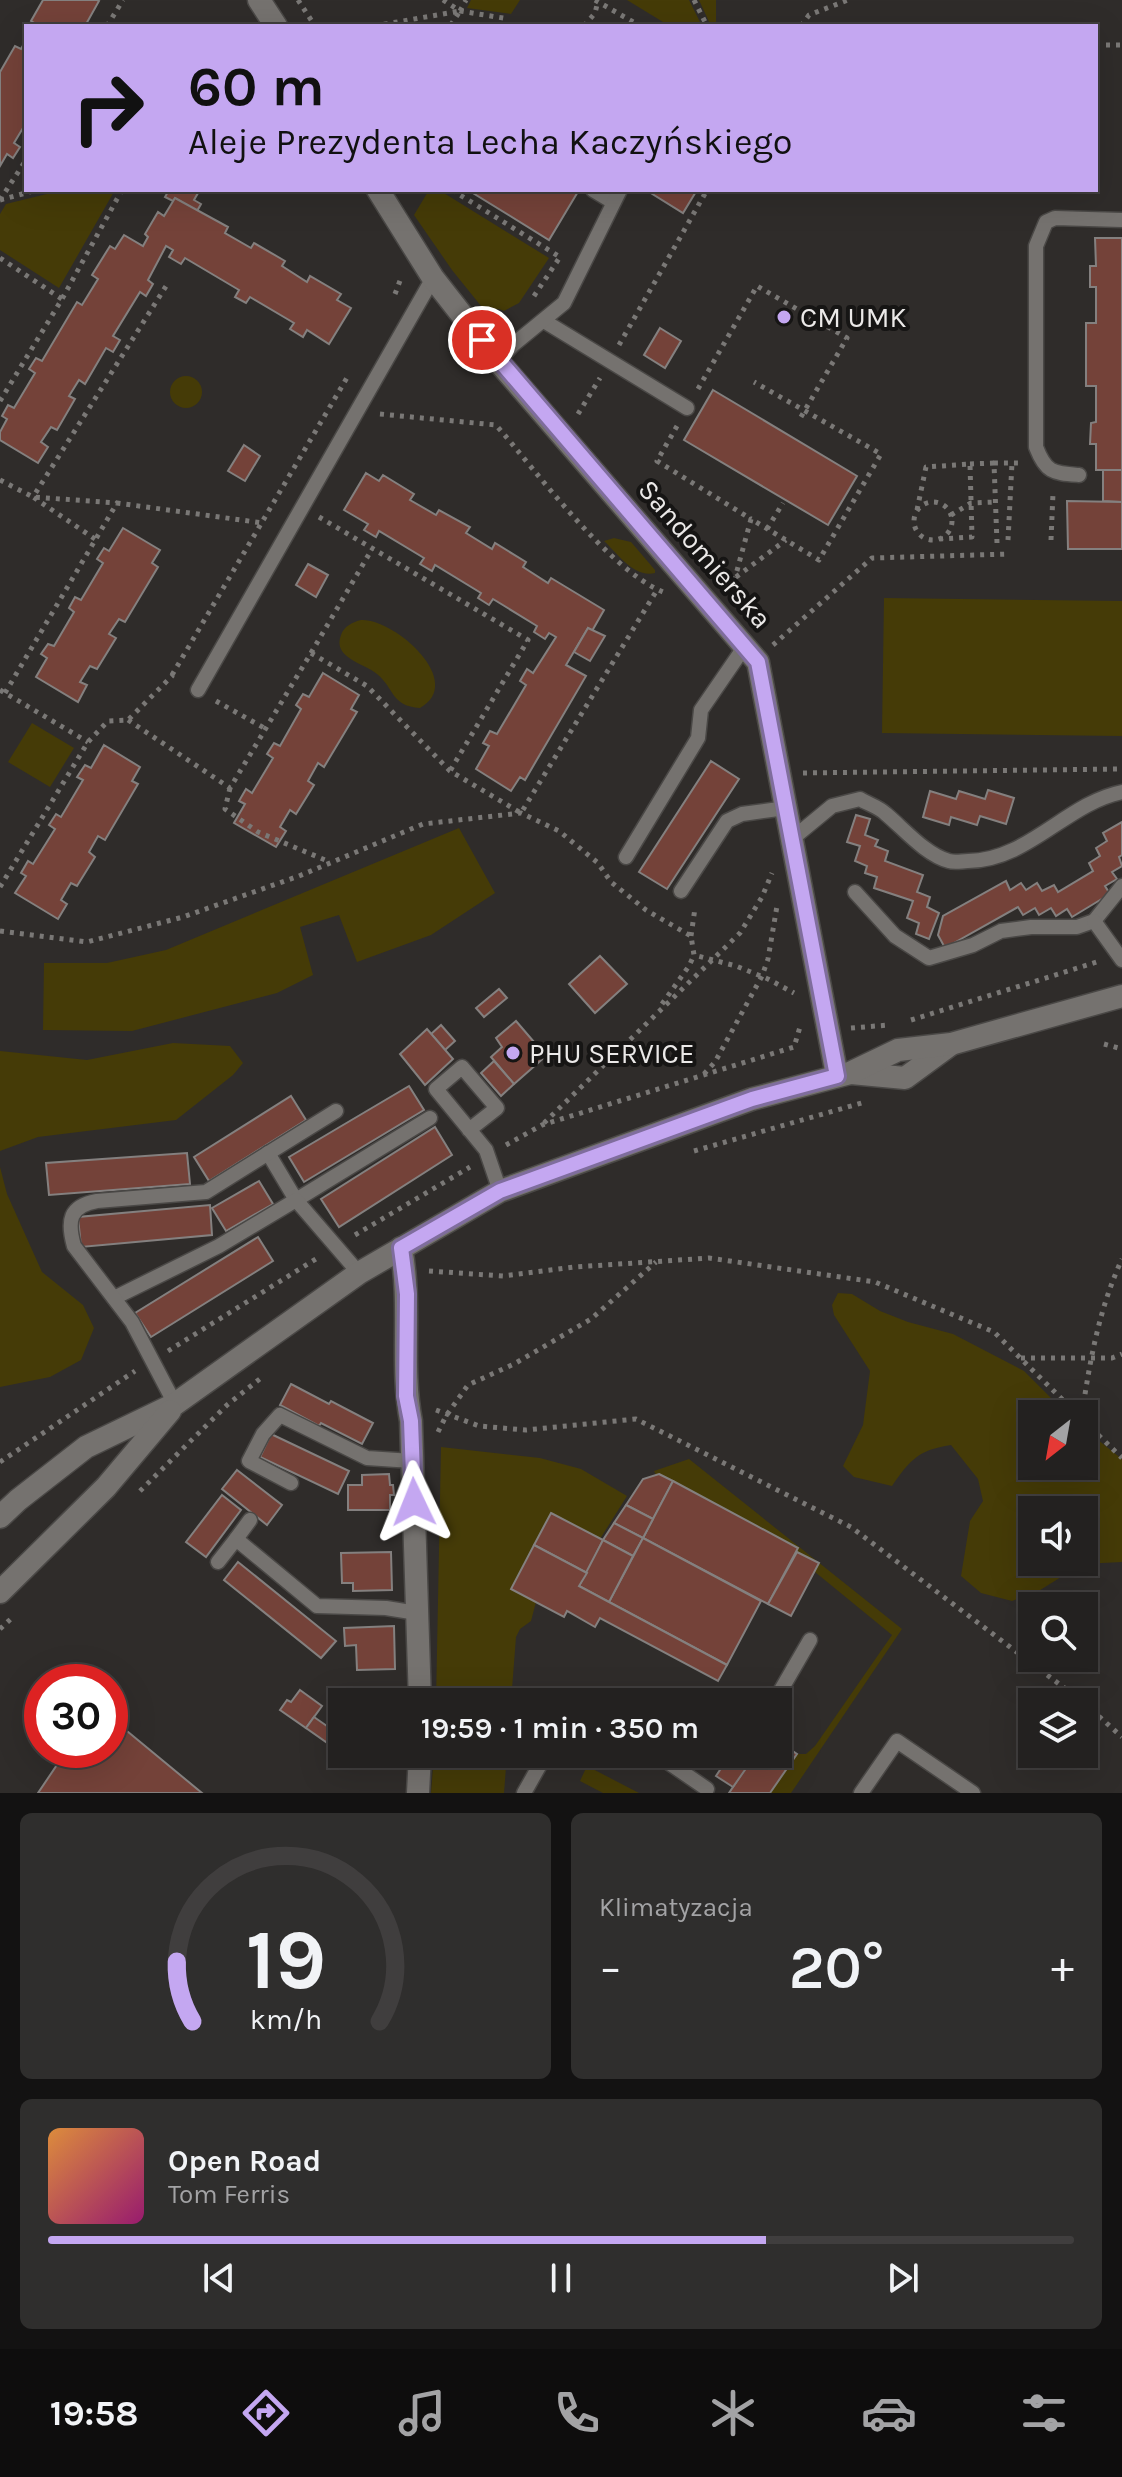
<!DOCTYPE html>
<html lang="pl">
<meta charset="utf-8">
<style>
:root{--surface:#232120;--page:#2f2e2d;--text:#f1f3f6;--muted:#a3a3a5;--line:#403e3e;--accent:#c4a7f1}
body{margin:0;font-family:Karla,sans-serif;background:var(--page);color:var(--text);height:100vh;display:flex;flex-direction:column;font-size:30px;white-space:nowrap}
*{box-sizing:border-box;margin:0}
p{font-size:26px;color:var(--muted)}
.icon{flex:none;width:44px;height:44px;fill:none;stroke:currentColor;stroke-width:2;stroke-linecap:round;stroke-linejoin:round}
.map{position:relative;height:1793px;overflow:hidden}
.drawer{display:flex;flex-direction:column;gap:20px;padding:20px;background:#131212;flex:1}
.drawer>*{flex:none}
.banner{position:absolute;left:24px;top:24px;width:1074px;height:168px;border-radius:0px;box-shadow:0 8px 32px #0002,0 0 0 2px var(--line);background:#c4a7f1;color:#111;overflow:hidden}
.needle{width:52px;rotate:211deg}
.controls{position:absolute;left:1018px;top:1400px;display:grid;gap:16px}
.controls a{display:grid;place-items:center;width:80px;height:80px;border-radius:0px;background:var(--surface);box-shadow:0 8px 32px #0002,0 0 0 2px var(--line);font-size:40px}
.speed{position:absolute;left:24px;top:1664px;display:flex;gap:16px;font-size:40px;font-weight:700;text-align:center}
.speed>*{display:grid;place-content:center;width:104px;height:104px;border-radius:50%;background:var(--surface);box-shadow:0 8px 32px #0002,0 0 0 2px var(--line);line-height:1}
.speed .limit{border:12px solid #d22;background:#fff;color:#111}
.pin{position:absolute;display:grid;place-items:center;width:68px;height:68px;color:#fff;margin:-34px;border:4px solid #fff;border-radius:50%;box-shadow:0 2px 8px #0007}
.me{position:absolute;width:88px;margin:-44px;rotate:358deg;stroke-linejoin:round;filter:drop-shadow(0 0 6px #0008)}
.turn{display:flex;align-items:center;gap:28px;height:168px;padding:0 32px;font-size:36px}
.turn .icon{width:104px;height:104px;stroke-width:2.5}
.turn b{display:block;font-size:56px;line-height:68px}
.big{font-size:60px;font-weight:600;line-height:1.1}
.drawer .tile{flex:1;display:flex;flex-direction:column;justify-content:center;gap:12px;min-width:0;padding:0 28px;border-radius:12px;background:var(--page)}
.drawer .dial{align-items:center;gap:0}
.dial svg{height:208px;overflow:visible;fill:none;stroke:var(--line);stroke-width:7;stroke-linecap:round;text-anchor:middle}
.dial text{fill:var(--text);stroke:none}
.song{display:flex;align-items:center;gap:24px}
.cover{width:96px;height:96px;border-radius:12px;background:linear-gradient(135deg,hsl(30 70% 55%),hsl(320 70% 35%))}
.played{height:8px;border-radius:4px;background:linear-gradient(90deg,var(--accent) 70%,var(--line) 70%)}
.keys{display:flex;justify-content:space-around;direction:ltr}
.heat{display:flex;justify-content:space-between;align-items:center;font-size:44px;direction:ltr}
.drawer .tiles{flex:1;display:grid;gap:20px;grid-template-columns:1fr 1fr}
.tile:last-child{grid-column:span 2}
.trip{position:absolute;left:328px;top:1688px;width:464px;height:80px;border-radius:0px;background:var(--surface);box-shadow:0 8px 32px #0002,0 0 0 2px var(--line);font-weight:600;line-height:80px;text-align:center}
.tabs{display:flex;height:128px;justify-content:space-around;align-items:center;background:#0e0d0d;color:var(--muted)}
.tabs .icon{width:56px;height:56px}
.tabs .on{color:var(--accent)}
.tabs b{font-size:36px;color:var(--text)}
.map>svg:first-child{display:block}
.green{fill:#453b07;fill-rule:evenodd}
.building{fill:#744239;stroke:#84807f;stroke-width:2}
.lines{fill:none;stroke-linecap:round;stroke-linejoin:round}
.service-casing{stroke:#4a4846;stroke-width:17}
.minor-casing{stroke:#4a4846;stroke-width:25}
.tertiary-casing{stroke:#4a4846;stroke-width:25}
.path{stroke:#7a7876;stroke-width:5;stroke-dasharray:4 6;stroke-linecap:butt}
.service{stroke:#75726f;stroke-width:14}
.minor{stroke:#75726f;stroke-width:22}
.tertiary{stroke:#75726f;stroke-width:22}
.route-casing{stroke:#7f6d9d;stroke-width:20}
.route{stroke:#c4a7f1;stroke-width:14}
.poi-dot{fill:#c4a7f1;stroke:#161514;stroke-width:3}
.labels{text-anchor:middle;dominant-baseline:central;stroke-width:8;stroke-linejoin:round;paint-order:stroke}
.poi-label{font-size:28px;fill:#ebe9e8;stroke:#161514;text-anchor:start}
.street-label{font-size:28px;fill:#ebe9e8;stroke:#161514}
</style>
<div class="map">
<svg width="1122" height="1793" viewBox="0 0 1122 1793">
<rect width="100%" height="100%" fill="#2f2c2a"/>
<g class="green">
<path d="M471,0H520L511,14L467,8Z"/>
<path d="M627,0H689L702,26H662L663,22Z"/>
<path d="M699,0H716V26H711Z"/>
<path d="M63,190H115L59,288L0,250V214L6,204Z"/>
<path d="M429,190H439L549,258L519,303L504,311L499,309L485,311L452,270L414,215Z"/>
<circle cx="186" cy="392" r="16"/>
<path d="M614,538L631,542L655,570V573C634,578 618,554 604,541Z"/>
<path d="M884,598L1122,601V736L882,733Z"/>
<path d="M361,620C394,618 467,682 420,708C391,706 395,689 377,674C364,663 332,658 341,635C344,626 353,622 361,620Z"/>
<path d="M32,723L74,748L50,787L8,762Z"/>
<path d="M459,828L495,893L431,935L357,962L339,915L300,927L313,975L277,993L132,1031L43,1030L44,963H107L166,950Z"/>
<path d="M173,1043L230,1046L243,1063L233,1075L176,1120L38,1137L0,1151V1051L87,1060Z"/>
<path d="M0,1167L7,1194L42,1272L83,1305L94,1328L81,1360L50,1377L0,1387Z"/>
<path d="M838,1293L852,1294L880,1311L908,1322L953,1334L1024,1371L1067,1414H1032V1466H1084V1429L1122,1459V1562L1082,1564L1037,1592L1012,1601L981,1593L961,1576L970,1521L983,1501L978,1479L951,1445C918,1450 910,1460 892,1486L854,1477L843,1466L863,1425L870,1371L834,1315L832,1305ZM1032,1510H1084V1562H1032Z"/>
<path d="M441,1447L540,1458L581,1469L627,1496L600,1539L551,1513L511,1588L536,1602L531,1621L520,1629L516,1637L511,1702H436Z"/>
<path d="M689,1459L902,1629L791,1793H770L797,1754H806L815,1746L892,1635L815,1572L819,1563L797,1552L798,1548L656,1475L654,1471Z"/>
<path d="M434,1754H507L504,1793H431Z"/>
<path d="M587,1766L639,1793H603L580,1781Z"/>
</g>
<g class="building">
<path d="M43,0H97L99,1L85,26H35L36,24L31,21Z"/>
<path d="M26,40V123L14,143L20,147L13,158L7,154L0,166V72L15,46L21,49Z"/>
<path d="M169,190H193L198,193L194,200L201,204L197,211L175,198L173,201L165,197Z"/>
<path d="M468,190H579L549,240Z"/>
<path d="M646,190H697L683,213Z"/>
<path d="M175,198L228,227L225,233L251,248L254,243L285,261L282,266L307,282L310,276L341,294L337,300L351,308L329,344L307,330L303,337L290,329L294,323L250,297L246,303L235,297L239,290L185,258L181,264L169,257L173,250L166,246L148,280L153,284L146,296L140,292L113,336L120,340L113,352L106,348L85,384L79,380L69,396L75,399L57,430L51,427L41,442L48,447L38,463L0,440V432L7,419L2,416L8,405L14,408L35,373L29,369L36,358L42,361L77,302L82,305L98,279L92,275L110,246L115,249L124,235L143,246L148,237L145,234L158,212L164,216Z"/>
<path d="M1095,238H1122V470H1096V444H1090L1091,423L1096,422V386H1086V323H1096V287H1090V266H1096Z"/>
<path d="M660,328L681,341L665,368L644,355Z"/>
<path d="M713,390L857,476L828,525L684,440Z"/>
<path d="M244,445L260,456L245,481L228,471Z"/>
<path d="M1103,470H1122V502L1103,501Z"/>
<path d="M366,473L379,481L383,475L414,494L410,500L436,515L439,510L470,527L466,533L492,549L495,543L526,562L523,567L548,583L551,578L604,610L592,631L588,628L566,665L586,676L525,780L520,777L511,791L476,769L489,746L483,743L490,731L497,734L526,685L520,681L527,669L533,673L556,637L549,633L545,639L534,632L537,626L493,599L489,605L478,598L481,593L435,565L432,571L420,564L424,558L379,531L376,537L364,530L368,524L344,510Z"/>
<path d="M1067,501L1122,502V549H1068Z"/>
<path d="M123,528L160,550L152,563L158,567L125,622L119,619L109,634L116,638L97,669L90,666L80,682L87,685L78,702L36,677L47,658L41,654L48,644L54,646L74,612L69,608L75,597L81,600L103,563L97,559L104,548L109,551Z"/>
<path d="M308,564L328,575L316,597L296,585Z"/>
<path d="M588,628L605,636L590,661L574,652Z"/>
<path d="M323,673L359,695L351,709L357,712L324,767L318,763L308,781L314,785L296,814L290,810L280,827L286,831L276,847L234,823L245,804L239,801L246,789L252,793L273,758L267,754L274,743L280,746L301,709L296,705L303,694L309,697Z"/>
<path d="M104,745L140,767L132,781L138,784L105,840L98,836L89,852L95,857L77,886L71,883L61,900L67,904L58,919L15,893L26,876L21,873L28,861L33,864L55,829L49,825L56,814L61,817L83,780L77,777L85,765L91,768Z"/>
<path d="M711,761L739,779L667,889L639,872Z"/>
<path d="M988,790L1014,798L1006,824L980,816L977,825L951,817L949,825L923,817L930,791L956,799L959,791L985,799Z"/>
<path d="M856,815L870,819L865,835L878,840L875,846L888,851L885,861L923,875L917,892L930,897L927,907L939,913L929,939L916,934L919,923L907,918L913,901L874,888L877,877L865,873L867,866L855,861L860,846L847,842Z"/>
<path d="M1122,822V855L1119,857L1122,866L1112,872L1117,879L1105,886L1110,894L1072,917L1067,909L1056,916L1051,908L1039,915L1035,908L1023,915L1018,907L945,948L938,935L943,916L1006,881L1010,890L1021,883L1026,890L1037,883L1042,891L1054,885L1058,892L1093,871L1089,863L1100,856L1096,848L1107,841L1103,833Z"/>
<path d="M600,956L627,984L595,1013L569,984Z"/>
<path d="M499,989L507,998L484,1017L476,1008Z"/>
<path d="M516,1021L546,1056L514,1084L491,1057L502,1047L496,1038Z"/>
<path d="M441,1025L455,1041L445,1050L431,1034Z"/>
<path d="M427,1029L453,1059L425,1085L400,1054Z"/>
<path d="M494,1061L514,1084L501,1096L481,1073Z"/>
<path d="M409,1086L424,1110L304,1182L289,1157Z"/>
<path d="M291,1096L306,1120L209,1181L194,1157Z"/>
<path d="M435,1127L452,1155L339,1227L321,1199Z"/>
<path d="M187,1153L190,1184L49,1195L46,1163Z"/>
<path d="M259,1181L273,1204L226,1231L212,1208Z"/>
<path d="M210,1205L212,1235L81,1247L78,1217Z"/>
<path d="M258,1237L273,1261L151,1337L135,1313Z"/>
<path d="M291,1384L329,1404L331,1401L373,1423L362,1444L321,1423L319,1426L280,1405Z"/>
<path d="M271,1434L349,1471L338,1494L260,1457Z"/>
<path d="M237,1470L282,1505L267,1525L222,1489Z"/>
<path d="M389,1474L390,1485H393L394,1495H390V1510H348V1485H362V1475Z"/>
<path d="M659,1474L673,1481L653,1519L626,1505L643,1479Z"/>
<path d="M673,1481L798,1548L768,1604L643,1538Z"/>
<path d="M222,1495L241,1510L206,1557L186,1542Z"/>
<path d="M626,1505L653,1519L643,1538L614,1523Z"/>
<path d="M551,1513L603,1540L587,1573L534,1545Z"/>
<path d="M614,1523L643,1538L633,1556L603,1540Z"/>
<path d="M643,1538L761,1601L727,1665L609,1602Z"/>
<path d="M603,1540L633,1556L609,1602L579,1586Z"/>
<path d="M534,1545L587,1573L579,1586L727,1665L718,1681L600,1618L595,1627L567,1611L564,1617L511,1589Z"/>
<path d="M391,1552L392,1590L353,1591V1583H342L341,1553Z"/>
<path d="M797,1552L819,1563L791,1616L768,1604Z"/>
<path d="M238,1562L336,1641L321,1658L224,1580Z"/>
<path d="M394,1626L395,1669L357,1670L356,1645L345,1646L344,1628Z"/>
<path d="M300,1690L322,1706L306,1728L280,1710L287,1700L291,1702Z"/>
<path d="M110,1717L202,1793H38L67,1750H110Z"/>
<path d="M314,1717L334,1731L326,1742L306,1728Z"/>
<path d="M778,1741L797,1754L770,1793H729L755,1754H778Z"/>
<path d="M730,1755L747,1767L733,1787L716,1776Z"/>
</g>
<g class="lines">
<g class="service-casing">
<g id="service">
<path d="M593,190L613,202"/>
<path d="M544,321L687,408"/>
<path d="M498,361L514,344L564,303L620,190"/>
<path d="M1079,475C1053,473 1046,473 1036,447V246L1046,222L1055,218L1122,220"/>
<path d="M198,690L433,278"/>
<path d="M792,839L832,806L860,799C868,804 879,807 886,814C904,829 926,855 949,861C955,863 962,861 968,861C1027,861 1067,803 1122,792"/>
<path d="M626,857L698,738L701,710L745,646"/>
<path d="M681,891L727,821L742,814L786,808"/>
<path d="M855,892L895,936L929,958L973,945L1001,931L1031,927H1077L1094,921L1122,886"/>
<path d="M1094,921L1122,960"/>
<path d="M469,1130L497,1108L462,1067L436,1089L486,1150L500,1191"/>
<path d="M268,1153L296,1200L430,1118"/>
<path d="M114,1298L219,1246L296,1200L359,1273"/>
<path d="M175,1404L132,1322L74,1246C67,1221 69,1206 97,1201L206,1192L336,1111"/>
<path d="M291,1483L249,1461L263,1434L280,1415L367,1458L412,1461"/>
<path d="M236,1539L250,1520"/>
<path d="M218,1562L236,1539L317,1606L386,1608L417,1613"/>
<path d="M575,1702L576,1700L606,1702"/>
<path d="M774,1702L810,1640"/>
<path d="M656,1754L707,1789"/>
<path d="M524,1793L546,1754"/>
<path d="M861,1793L897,1741L973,1793"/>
</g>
</g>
<g class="minor-casing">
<g id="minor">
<path d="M259,0L276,26"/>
<path d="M378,190L433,278L498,361L758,662L837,1076"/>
<path d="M401,1248C412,1305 400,1364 411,1421L420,1702"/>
<path d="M418,1793L420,1754"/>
</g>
</g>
<g class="tertiary-casing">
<g id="tertiary">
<path d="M851,1073L905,1078L950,1045"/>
<path d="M0,1517L18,1500L86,1447L175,1404L359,1273L500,1191L752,1099L850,1073L898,1050L951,1044L1122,996"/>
<path d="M0,1592L106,1487L170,1411"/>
</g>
</g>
<g class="path">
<path d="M298,0L315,26"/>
<path d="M443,0L460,11L509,19"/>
<path d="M595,0L640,26"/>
<path d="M694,0L707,26"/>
<path d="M460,11L466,0"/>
<path d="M107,26L123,0"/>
<path d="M374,26L460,11L450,26"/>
<path d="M584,26L595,13L598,1"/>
<path d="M801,26L809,15L848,0"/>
<path d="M1096,45H1122"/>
<path d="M452,190L560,257L532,299"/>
<path d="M0,200L26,160"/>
<path d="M0,200L37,190"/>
<path d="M0,258L62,299"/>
<path d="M395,294L401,278"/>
<path d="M619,345L707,190"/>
<path d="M698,389L757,286L847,338L798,422"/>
<path d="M0,401L62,299L122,190"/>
<path d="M380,414L496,425C537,472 608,569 663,592"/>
<path d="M578,414L600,378"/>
<path d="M677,426L657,461L751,519"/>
<path d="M970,464L994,463"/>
<path d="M0,480L33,497L117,503"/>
<circle cx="933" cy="521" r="19"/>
<path d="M917,510L926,467L970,464L972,537L940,539"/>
<path d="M951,515L971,503L996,502"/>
<path d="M319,517L528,640L450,771"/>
<path d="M767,529L783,503"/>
<path d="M95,539L33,497L168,283"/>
<path d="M1008,540L1012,463"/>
<path d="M1051,540L1053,493"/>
<path d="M997,543L994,463H1021"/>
<path d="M736,577L786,540"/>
<path d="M726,587L735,578L751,519L819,560L881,454L754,382"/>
<path d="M773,645L872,558L1009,554"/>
<path d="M311,653L372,549"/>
<path d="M172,675L348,376"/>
<path d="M0,690L88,742"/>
<path d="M5,693L117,503L263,523"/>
<path d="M216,701L266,729"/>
<path d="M128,720L230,788L311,653L367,686L450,771L521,813L657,590"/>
<path d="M803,773L1117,769"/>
<path d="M230,788L225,809L258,832L330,862"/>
<path d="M0,887L88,742L108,721L128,720L173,675"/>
<path d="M0,931L87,942L183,917L299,876L423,824L521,813L559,831L598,863L611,882L646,910L691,936L694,955L736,966L768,979L794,993"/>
<path d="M691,936L695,908"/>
<path d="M662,1004L689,966L694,955"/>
<path d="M911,1020L1100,961"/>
<path d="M851,1028L889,1025"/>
<path d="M1104,1044L1122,1049"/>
<path d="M704,1074L715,1062L762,976L768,959L777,906"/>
<path d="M544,1123L740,933L762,897L772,873"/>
<path d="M506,1145L542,1125L794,1047L800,1027"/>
<path d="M694,1151L865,1102"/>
<path d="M355,1235L470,1167"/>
<path d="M429,1271L503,1276L575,1267L709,1258L875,1282L994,1332L1077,1414"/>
<path d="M168,1351L319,1257"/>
<path d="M1021,1358H1112L1122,1354"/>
<path d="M436,1410L479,1426L526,1430L636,1419L851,1527L1083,1702"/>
<path d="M1082,1414C1090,1360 1099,1309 1122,1259"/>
<path d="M1084,1421L1122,1458"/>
<path d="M438,1432L446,1416L468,1385L514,1364L591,1319L656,1262"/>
<path d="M0,1462L135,1371"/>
<path d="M140,1491L227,1405L261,1378"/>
<path d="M0,1629L14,1616"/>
<path d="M1084,1703L1122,1737"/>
</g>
<use href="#service" class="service"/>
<use href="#minor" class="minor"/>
<use href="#tertiary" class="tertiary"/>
</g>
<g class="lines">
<g class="route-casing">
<path id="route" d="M414,1502L411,1421L406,1396L407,1294L401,1248L500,1191L752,1099L837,1076L758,662L482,340"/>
</g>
<use href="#route" class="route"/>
</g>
<g class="poi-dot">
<circle cx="784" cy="317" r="8"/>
<circle cx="513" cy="1053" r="8"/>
</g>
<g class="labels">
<g class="poi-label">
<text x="800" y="317">CM UMK</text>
<text x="529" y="1053">PHU SERVICE</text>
</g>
<g class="street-label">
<text transform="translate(705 554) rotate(49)">Sandomierska</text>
</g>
</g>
</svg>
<div class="controls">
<a><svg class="needle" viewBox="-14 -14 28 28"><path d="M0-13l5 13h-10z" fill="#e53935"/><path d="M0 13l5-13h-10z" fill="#a3a3a5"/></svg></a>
<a><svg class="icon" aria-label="sound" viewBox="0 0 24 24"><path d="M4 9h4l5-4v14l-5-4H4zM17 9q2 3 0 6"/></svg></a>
<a><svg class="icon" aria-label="search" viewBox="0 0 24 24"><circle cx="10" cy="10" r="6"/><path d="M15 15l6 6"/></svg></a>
<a><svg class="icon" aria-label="layers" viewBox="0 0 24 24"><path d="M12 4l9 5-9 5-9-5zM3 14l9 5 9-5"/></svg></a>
</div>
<div class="speed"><div class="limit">30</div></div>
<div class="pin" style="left:482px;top:340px;background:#d93025"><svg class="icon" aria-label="arrive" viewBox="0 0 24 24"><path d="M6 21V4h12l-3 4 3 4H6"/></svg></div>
<svg class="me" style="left:414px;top:1502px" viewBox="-20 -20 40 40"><path d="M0-17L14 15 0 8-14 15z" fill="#c4a7f1" stroke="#fff" stroke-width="4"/></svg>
<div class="trip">19:59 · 1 min · 350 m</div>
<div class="banner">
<div class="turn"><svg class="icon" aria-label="right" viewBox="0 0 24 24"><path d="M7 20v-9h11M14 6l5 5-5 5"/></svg><div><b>60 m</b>Aleje Prezydenta Lecha Kaczyńskiego</div></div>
</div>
</div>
<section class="drawer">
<div class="tiles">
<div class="tile dial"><svg viewBox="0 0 100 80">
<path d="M14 69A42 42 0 1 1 86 69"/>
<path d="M14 69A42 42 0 0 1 8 46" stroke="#c4a7f1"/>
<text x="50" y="56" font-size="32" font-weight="700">19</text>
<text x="50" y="72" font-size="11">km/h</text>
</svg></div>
<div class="tile"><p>Klimatyzacja</p>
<div class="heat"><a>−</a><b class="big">20°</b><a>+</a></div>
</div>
<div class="tile">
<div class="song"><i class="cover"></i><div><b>Open Road</b><p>Tom Ferris</p></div></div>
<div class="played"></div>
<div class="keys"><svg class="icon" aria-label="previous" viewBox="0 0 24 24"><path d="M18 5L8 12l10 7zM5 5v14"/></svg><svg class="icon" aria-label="pause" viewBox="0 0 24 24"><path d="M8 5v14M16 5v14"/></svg><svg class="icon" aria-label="next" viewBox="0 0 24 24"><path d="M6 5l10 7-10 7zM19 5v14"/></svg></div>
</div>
</div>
</section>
<nav class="tabs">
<b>19:58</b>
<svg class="icon on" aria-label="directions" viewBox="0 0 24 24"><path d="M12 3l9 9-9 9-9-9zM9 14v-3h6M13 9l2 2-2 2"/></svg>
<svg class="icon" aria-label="music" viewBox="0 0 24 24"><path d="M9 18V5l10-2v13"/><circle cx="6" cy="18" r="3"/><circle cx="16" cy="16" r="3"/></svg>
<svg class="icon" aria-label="phone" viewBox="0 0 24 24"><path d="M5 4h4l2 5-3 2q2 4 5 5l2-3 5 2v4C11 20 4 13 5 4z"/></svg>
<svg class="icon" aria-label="climate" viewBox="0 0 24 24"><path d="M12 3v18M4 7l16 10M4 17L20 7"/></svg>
<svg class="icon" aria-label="car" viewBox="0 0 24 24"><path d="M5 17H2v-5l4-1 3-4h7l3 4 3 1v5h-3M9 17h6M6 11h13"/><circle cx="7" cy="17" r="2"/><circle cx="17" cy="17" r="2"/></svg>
<svg class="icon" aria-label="filters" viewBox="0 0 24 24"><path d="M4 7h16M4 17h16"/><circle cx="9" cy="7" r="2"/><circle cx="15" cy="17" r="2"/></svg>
</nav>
